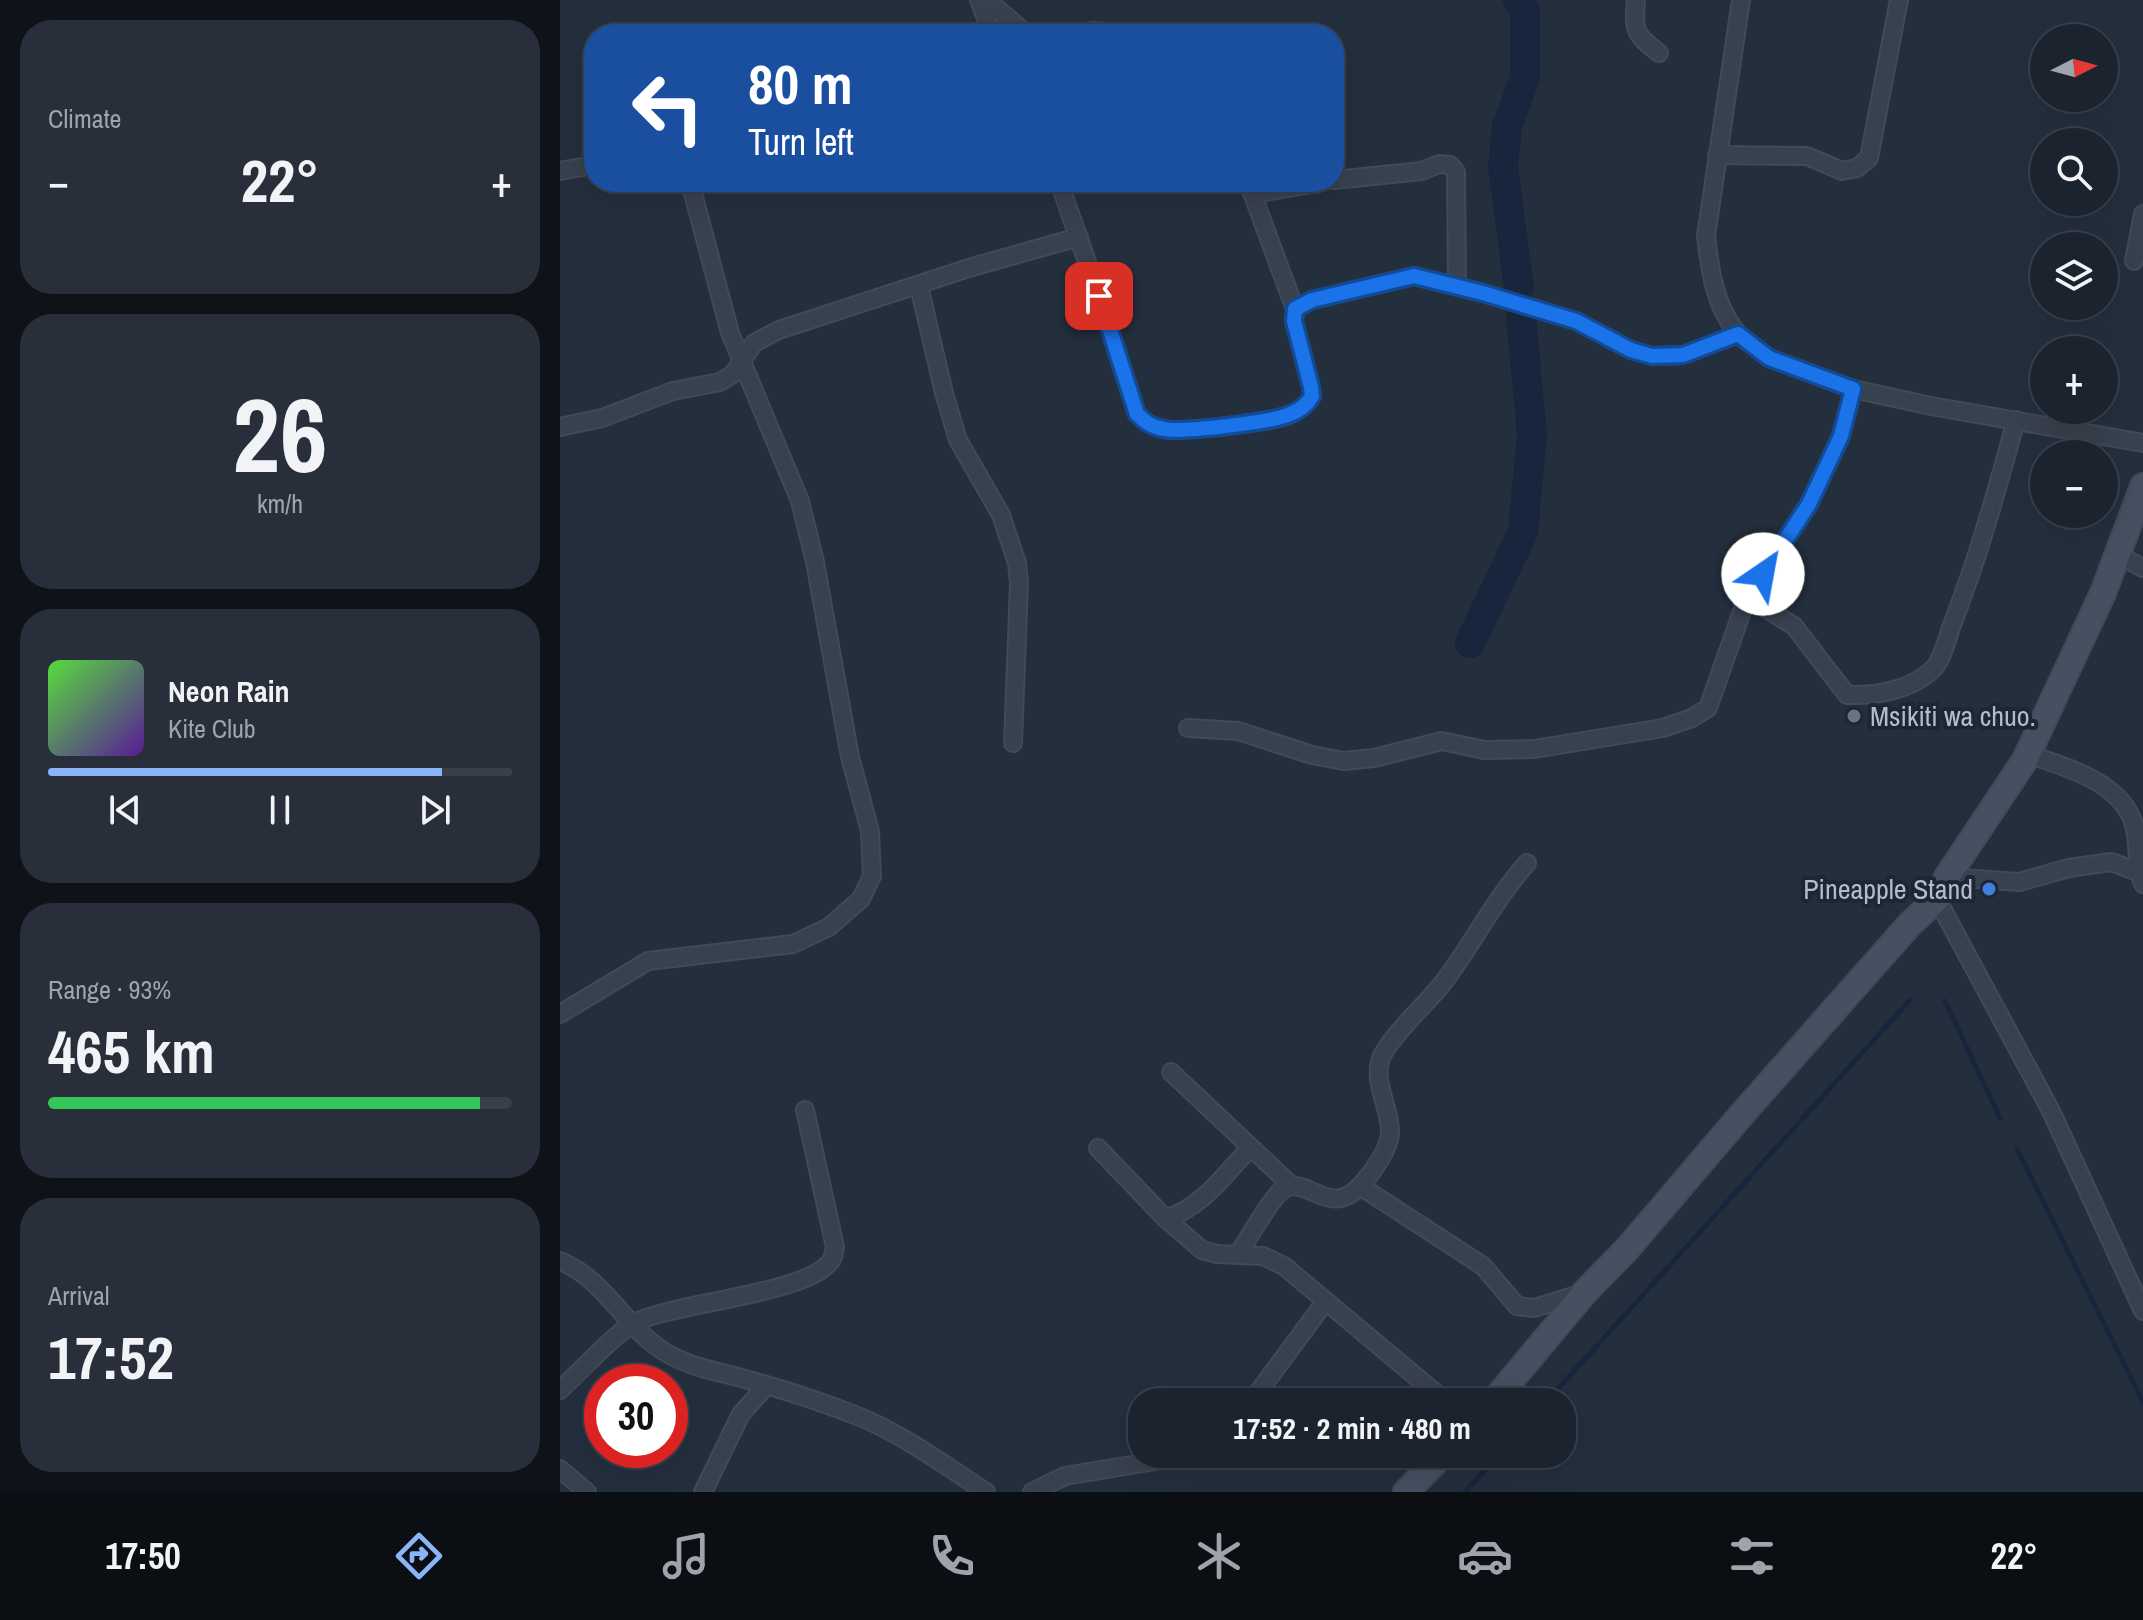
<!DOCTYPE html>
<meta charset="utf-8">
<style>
:root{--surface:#1b232e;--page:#282f3a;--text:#f1f3f6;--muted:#a0a4aa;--line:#39404a;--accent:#8ab4f8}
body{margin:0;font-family:"Archivo Narrow",sans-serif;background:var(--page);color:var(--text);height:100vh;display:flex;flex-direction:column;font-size:30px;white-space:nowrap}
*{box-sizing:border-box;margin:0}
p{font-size:26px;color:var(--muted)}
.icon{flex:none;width:44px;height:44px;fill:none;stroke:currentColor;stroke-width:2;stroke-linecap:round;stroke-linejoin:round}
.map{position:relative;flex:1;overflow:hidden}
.details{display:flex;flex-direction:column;gap:20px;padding:20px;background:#0f1319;width:560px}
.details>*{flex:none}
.banner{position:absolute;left:24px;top:24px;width:760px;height:168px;border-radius:32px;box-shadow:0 8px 32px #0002,0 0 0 2px var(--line);background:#1a4fa0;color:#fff;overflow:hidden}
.needle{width:52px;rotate:84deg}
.tools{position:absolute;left:1470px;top:24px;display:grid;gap:16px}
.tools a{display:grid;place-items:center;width:88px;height:88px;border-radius:50%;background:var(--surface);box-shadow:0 8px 32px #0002,0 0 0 2px var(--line);font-size:40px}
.speed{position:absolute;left:24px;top:1364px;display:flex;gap:16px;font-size:40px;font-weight:700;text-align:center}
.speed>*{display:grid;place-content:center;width:104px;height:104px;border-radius:50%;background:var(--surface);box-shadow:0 8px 32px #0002,0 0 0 2px var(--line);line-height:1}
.speed .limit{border:12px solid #d22;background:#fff;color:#111}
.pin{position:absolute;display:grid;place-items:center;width:68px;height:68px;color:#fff;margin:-34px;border-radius:16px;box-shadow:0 4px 12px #0006}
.me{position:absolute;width:88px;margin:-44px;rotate:33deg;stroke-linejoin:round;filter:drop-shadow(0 0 6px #0008)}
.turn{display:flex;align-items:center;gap:28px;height:168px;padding:0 32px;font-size:36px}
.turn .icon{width:104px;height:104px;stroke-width:2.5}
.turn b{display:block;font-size:56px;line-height:68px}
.big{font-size:60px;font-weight:700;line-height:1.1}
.details .tile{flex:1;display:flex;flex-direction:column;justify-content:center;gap:12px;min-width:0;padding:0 28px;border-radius:32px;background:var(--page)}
.details .dial{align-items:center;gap:0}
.dial b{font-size:104px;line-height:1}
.song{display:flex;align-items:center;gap:24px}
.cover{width:96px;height:96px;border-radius:12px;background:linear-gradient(135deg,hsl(110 70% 55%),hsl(270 70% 35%))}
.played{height:8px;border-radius:4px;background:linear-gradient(90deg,var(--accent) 85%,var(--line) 85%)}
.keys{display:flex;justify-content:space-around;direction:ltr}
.heat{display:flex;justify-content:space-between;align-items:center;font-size:44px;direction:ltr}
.charge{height:12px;border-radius:6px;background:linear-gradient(90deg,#34c759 93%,var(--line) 0)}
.trip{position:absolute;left:568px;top:1388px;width:448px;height:80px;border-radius:32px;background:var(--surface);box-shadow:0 8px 32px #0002,0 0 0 2px var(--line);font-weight:700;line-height:80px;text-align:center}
.menu{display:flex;height:128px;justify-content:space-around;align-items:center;background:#0b0e12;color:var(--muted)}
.menu .icon{width:56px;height:56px}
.menu .current{color:var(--accent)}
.menu b{font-size:36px;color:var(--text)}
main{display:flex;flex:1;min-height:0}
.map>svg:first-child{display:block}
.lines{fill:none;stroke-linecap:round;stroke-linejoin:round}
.stream{stroke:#17263c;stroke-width:5}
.river{stroke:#17263c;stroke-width:30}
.street-casing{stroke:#414a57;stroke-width:20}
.secondary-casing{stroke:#414a57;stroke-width:28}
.street{stroke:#38414e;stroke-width:16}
.secondary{stroke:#465061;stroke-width:24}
.route-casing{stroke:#114b97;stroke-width:20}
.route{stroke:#1a73e8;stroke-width:14}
.worship-dot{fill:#6b7280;stroke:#1d2633;stroke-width:3}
.shop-dot{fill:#3f7fe0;stroke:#1d2633;stroke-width:3}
.labels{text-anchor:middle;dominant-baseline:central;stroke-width:8;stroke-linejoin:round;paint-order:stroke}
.poi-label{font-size:28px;fill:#b4bcc9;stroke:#1d2633;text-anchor:start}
</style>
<main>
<section class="details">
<div class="tile"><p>Climate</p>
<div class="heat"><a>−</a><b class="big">22°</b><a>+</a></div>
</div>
<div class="tile dial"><b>26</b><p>km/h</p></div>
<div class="tile">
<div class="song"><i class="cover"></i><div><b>Neon Rain</b><p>Kite Club</p></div></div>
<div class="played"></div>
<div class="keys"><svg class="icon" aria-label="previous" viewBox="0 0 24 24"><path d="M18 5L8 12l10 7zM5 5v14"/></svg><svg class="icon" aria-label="pause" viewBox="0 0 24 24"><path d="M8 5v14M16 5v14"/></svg><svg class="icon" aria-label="next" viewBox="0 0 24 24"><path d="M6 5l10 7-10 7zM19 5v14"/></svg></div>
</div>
<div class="tile"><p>Range · 93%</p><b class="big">465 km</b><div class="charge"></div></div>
<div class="tile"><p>Arrival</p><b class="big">17:52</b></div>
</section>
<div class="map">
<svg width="1583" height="1492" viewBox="0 0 1583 1492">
<rect width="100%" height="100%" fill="#242f3e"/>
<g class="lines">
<g class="stream">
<path d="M1385,1001L1440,1118"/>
<path d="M1457,1149L1583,1402"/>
<path d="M986,1402L1350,1000"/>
<path d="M905,1492L939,1454"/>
</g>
<g class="river">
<path d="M957,0L965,10V78L947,126L943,167L959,288"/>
<path d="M910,643L963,532L972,434L961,318"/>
</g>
<g class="street-casing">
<g id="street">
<path d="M419,0L432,34"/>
<path d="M427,0L467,34"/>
<path d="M1076,0C1073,30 1075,35 1099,53"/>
<path d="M521,34L533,31L572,34"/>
<path d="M1157,155L1247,156L1282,171L1297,168L1309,158L1339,0"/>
<path d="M0,171L34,165"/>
<path d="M774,180L862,171L879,164L890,165L896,172L897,286"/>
<path d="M499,182L539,296L577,414C585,422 592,427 604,429C622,433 710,422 729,415C739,411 747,405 752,396L751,387L734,321L735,309L752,300L854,276L923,293L1016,321L1071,350L1092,356L1123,355L1178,334L1209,358L1293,389L1371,406L1583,443"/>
<path d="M688,182L735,309"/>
<path d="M693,194L763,182"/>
<path d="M1574,261L1583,214"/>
<path d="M359,286L384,393L398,440L441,515L457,563L459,583L453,743"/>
<path d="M1178,334C1155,307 1150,271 1146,236L1181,0"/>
<path d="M0,427L42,418L113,391L160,382L173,374L194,343L219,330L412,267L519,237"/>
<path d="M1556,554L1583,568"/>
<path d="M1187,597L1234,626L1287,695C1316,696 1352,690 1373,669C1383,659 1387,638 1392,625C1418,558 1437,490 1456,420"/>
<path d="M628,728L678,731L752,755L784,761L814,758L882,741L924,750L974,749L1103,728L1132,718L1148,708L1187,597L1249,504L1281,436L1293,389"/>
<path d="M1467,754C1506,767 1566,783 1575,829C1579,848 1576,866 1583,884"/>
<path d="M1387,877L1459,882L1509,868L1551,862L1578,872"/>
<path d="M1377,899L1491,1111L1583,1311"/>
<path d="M0,1014L88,961L233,944L269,927L301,899L312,876L310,831L290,757L255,562L240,501L170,333L130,182"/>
<path d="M611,1072L732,1186"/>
<path d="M538,1148L605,1218L642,1250L657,1254L703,1256L724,1266L878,1395L892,1399L937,1398"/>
<path d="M800,1186L923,1266L957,1306L974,1308L1023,1293"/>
<path d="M605,1218C639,1211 666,1173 689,1149"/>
<path d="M679,1253C688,1239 709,1202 720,1192C746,1169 767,1223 802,1184C812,1173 831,1147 830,1131C830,1106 810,1078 823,1054C836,1030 869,1002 886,979C914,941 935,899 967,863"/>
<path d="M0,1261C46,1279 67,1332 110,1355C134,1368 160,1372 185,1379C222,1389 259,1401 295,1415C340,1432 386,1466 426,1492"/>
<path d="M0,1390C19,1373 54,1334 74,1323C114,1302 253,1294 272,1259C274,1255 274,1251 275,1247L245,1110"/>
<path d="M691,1402L765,1302"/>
<path d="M0,1469L27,1492"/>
<path d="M143,1492L181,1414L206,1386"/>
<path d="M472,1492L505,1476L601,1460L613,1454"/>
</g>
</g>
<g class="secondary-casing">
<g id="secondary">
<path d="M933,1402L1025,1292L1068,1248L1183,1113L1350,924L1377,899L1387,877L1465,760L1543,593L1583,486"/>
<path d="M846,1492L883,1454"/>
</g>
</g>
<use href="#street" class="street"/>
<use href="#secondary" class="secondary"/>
</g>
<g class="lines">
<g class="route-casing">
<path id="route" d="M539,296L577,414C585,422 592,427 604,429C621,433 710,422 728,415C739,411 747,405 752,396L751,387L734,321L735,309L752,300L854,276L923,293L1016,321L1071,350L1092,356L1123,355L1178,334L1209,358L1293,389L1281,436L1249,504L1203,574"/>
</g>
<use href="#route" class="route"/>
</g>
<circle class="worship-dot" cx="1294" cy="716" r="8"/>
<circle class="shop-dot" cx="1429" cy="889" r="8"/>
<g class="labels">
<g class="poi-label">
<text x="1310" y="716">Msikiti wa chuo.</text>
<text x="1413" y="889" text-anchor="end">Pineapple Stand</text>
</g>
</g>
</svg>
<div class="tools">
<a><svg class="needle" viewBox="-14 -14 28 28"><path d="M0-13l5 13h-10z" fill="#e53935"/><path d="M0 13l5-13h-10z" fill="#a0a4aa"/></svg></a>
<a><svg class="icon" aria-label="search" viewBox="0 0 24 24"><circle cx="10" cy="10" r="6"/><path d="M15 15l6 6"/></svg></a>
<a><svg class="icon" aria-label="layers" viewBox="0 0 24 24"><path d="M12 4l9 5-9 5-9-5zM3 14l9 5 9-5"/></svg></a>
<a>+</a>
<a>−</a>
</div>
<div class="speed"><div class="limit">30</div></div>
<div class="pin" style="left:539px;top:296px;background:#d93025"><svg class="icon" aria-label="arrive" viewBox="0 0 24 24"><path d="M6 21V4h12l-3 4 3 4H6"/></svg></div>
<svg class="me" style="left:1203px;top:574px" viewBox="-20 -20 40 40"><circle r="19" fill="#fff"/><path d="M0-13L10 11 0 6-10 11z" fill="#1a73e8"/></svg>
<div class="trip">17:52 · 2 min · 480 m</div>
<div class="banner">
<div class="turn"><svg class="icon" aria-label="left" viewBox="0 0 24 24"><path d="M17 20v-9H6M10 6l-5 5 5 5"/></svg><div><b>80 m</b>Turn left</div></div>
</div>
</div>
</main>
<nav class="menu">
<b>17:50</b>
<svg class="icon current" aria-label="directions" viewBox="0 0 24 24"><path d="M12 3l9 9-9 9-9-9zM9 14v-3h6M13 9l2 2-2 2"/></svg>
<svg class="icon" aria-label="music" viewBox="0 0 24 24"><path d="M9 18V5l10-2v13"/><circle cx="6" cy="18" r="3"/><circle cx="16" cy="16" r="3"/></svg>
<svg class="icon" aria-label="phone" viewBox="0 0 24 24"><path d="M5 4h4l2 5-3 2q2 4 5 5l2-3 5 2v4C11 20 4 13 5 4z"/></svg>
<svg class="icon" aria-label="climate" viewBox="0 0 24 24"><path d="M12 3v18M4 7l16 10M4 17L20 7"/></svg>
<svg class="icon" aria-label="car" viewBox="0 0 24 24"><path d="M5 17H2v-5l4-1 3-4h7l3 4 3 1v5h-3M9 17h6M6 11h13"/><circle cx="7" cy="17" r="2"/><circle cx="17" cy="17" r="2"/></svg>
<svg class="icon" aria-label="filters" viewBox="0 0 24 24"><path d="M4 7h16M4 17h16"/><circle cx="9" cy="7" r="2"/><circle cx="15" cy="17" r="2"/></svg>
<b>22°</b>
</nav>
